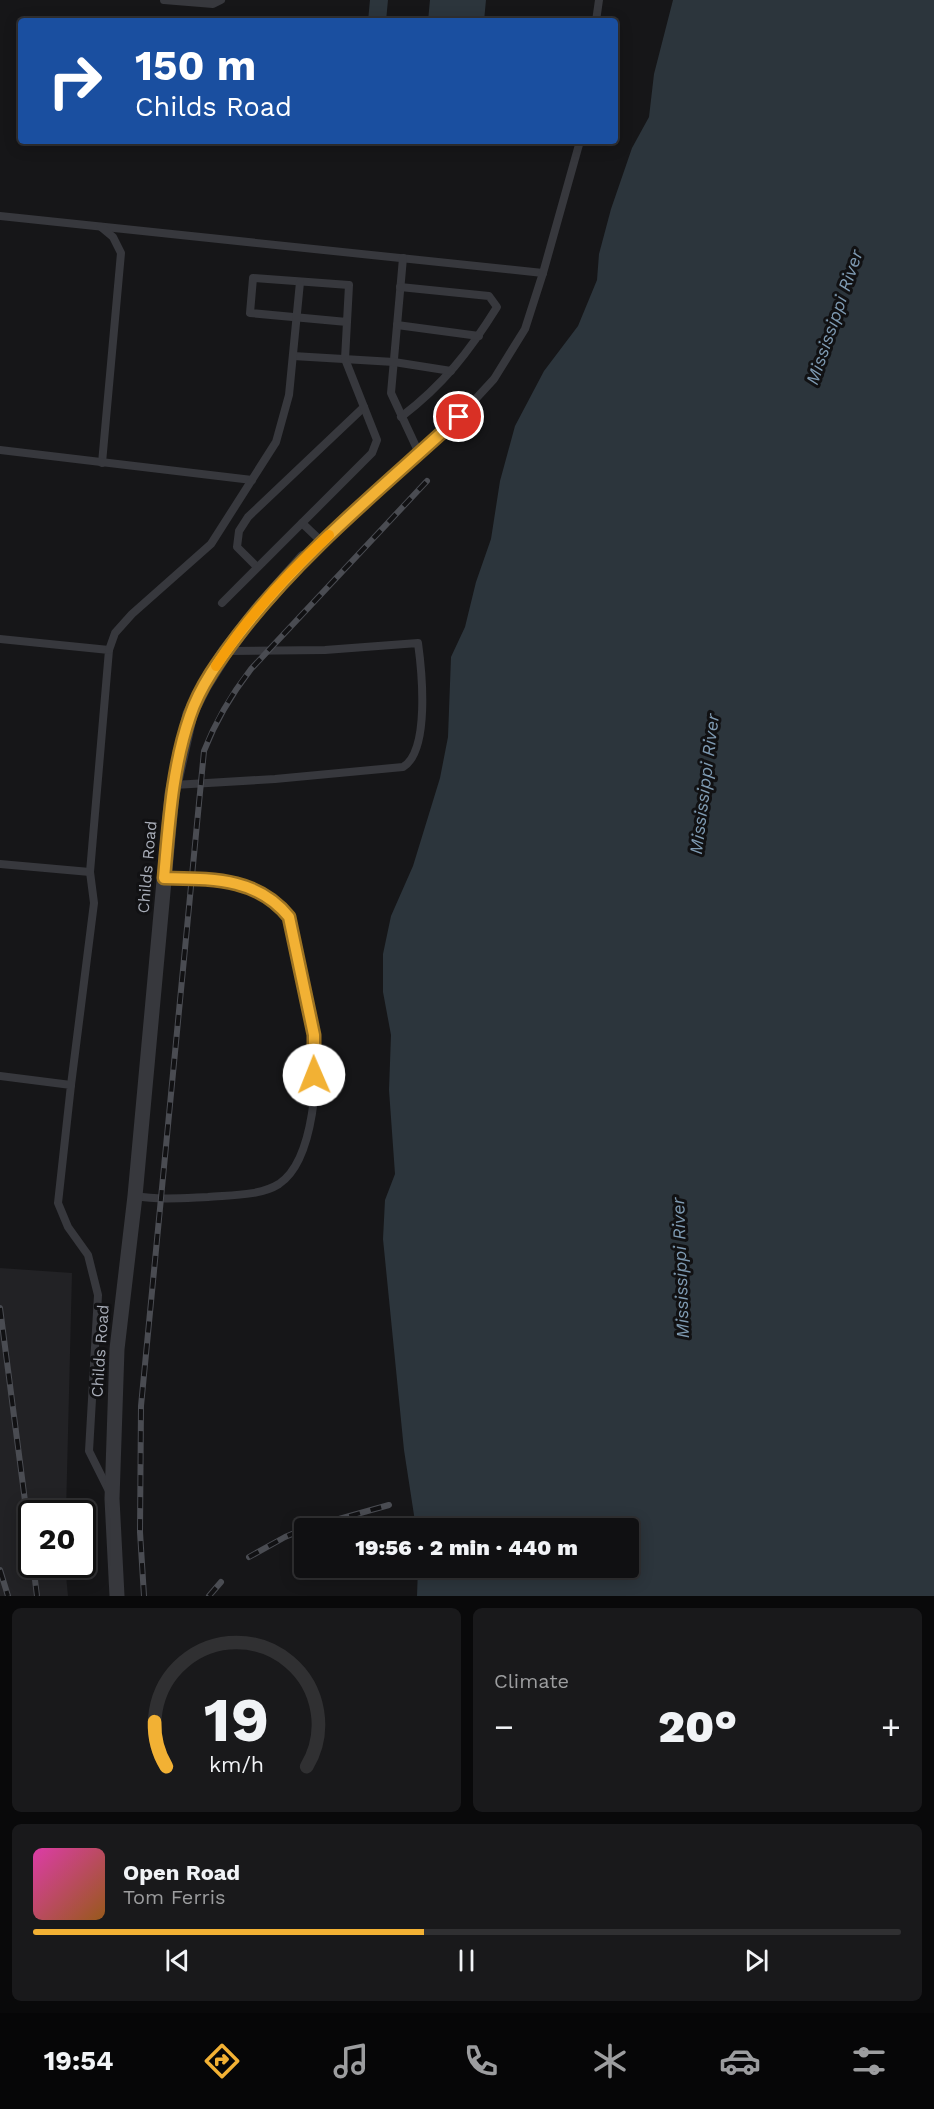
<!DOCTYPE html>
<meta charset="utf-8">
<style>
:root{--surface:#101012;--page:#19191b;--text:#f1f3f6;--muted:#9c9d9f;--line:#303032;--accent:#f2b134}
body{margin:0;font-family:"Work Sans",sans-serif;background:var(--page);color:var(--text);height:100vh;display:flex;flex-direction:column;font-size:22px;white-space:nowrap}
*{box-sizing:border-box;margin:0}
p{font-size:20px;color:var(--muted)}
.icon{flex:none;width:33px;height:33px;fill:none;stroke:currentColor;stroke-width:2;stroke-linecap:round;stroke-linejoin:round}
.map{position:relative;height:1596px;overflow:hidden}
.panel{display:flex;flex-direction:column;gap:12px;padding:12px;background:#09090a;flex:1}
.panel>*{flex:none}
.banner{position:absolute;left:18px;top:18px;width:600px;height:126px;border-radius:6px;box-shadow:0 3px 15px #0003,0 0 0 2px var(--line);background:#1a4fa0;color:#fff;overflow:hidden}
.speed{position:absolute;left:18px;top:1500px;display:flex;gap:12px;font-size:30px;font-weight:700;text-align:center}
.speed>*{display:grid;place-content:center;width:78px;height:78px;border-radius:50%;background:var(--surface);box-shadow:0 3px 15px #0003,0 0 0 2px var(--line);line-height:1}
.speed .limit{border:3px solid #111;border-radius:9px;background:#fff;color:#111}
.pin{position:absolute;display:grid;place-items:center;width:51px;height:51px;color:#fff;margin:-26px;border:3px solid #fff;border-radius:50%;box-shadow:0 2px 6px #0007}
.me{position:absolute;width:66px;margin:-33px;rotate:359deg;stroke-linejoin:round;filter:drop-shadow(0 0 4px #0008)}
.turn{display:flex;align-items:center;gap:21px;height:126px;padding:0 18px;font-size:27px}
.turn .icon{width:78px;height:78px;stroke-width:2.5}
.turn b{display:block;font-size:42px;line-height:51px}
.big{font-size:45px;font-weight:800;line-height:1.1}
.panel .tile{flex:1;display:flex;flex-direction:column;justify-content:center;gap:9px;min-width:0;padding:0 21px;border-radius:9px;background:var(--page)}
.panel .dial{align-items:center;gap:0}
.dial svg{height:156px;overflow:visible;fill:none;stroke:var(--line);stroke-width:7;stroke-linecap:round;text-anchor:middle}
.dial text{fill:var(--text);stroke:none}
.song{display:flex;align-items:center;gap:18px}
.cover{width:72px;height:72px;border-radius:9px;background:linear-gradient(135deg,hsl(320 70% 55%),hsl(30 70% 35%))}
.played{height:6px;border-radius:3px;background:linear-gradient(90deg,var(--accent) 45%,var(--line) 45%)}
.keys{display:flex;justify-content:space-around;direction:ltr}
.heat{display:flex;justify-content:space-between;align-items:center;font-size:33px;direction:ltr}
.panel .tiles{flex:1;display:grid;gap:12px;grid-template-columns:1fr 1fr}
.tile:last-child{grid-column:span 2}
.trip{position:absolute;left:294px;top:1518px;width:345px;height:60px;border-radius:6px;background:var(--surface);box-shadow:0 3px 15px #0003,0 0 0 2px var(--line);font-weight:800;line-height:60px;text-align:center}
.tab-bar{display:flex;height:96px;justify-content:space-around;align-items:center;background:#060607;color:var(--muted)}
.tab-bar .icon{width:42px;height:42px}
.tab-bar .active{color:var(--accent)}
.tab-bar b{font-size:27px;color:var(--text)}
.map>svg:first-child{display:block}
.built{fill:#222225}
.water{fill:#2c353c}
.lines{fill:none;stroke-linecap:round;stroke-linejoin:round}
.lane{stroke:#37383d;stroke-width:8}
.street{stroke:#37383d;stroke-width:15}
.rail-casing{stroke:#4a4c52;stroke-width:6}
.rail{stroke:#111113;stroke-width:4;stroke-dasharray:11;stroke-linecap:butt}
.route-casing{stroke:#9d7322;stroke-width:15}
.route{stroke:#f2b134;stroke-width:10}
.slow{stroke:#f59e0b;stroke-width:10}
.labels{text-anchor:middle;dominant-baseline:central;stroke-width:6;stroke-linejoin:round;paint-order:stroke}
.street-label{font-size:16px;fill:#a8adb8;stroke:#111113}
.water-label{font-size:18px;font-style:italic;fill:#7f9bb3;stroke:#111113}
</style>
<div class="map">
<svg width="934" height="1596" viewBox="0 0 934 1596">
<rect width="100%" height="100%" fill="#161618"/>
<path class="built" d="M0,1268L72,1273L66,1513L32,1514V1564L65,1565L68,1596H0Z"/>
<g class="water">
<path d="M370,0H388L386,21H368Z"/>
<path d="M430,0H486L484,21H428Z"/>
<path d="M673,0H934V1596H417L418,1568H628V1528H416L404,1450L383,1239L385,1200L395,1174L389,1090L391,1035L383,992V954L391,916L413,866L440,778L448,737L451,657L465,627L476,582L491,539L500,481L515,426L544,371L578,326L597,280L599,254L611,209L632,148L649,117L654,74Z"/>
</g>
<g class="lines">
<g class="lane">
<path d="M164,0L213,4L221,0"/>
<path d="M596,21L599,0"/>
<path d="M0,216L543,273"/>
<path d="M101,227L113,237L121,253L102,463"/>
<path d="M403,258L391,393L419,453"/>
<path d="M400,287L489,296L497,307C469,352 443,385 401,417"/>
<path d="M397,325L479,336"/>
<path d="M293,356L394,362L451,371"/>
<path d="M0,450L252,480"/>
<path d="M302,523L322,542"/>
<path d="M304,558L459,417L494,379L525,329L543,273L580,141"/>
<path d="M257,567L237,547L239,531L248,517L364,407"/>
<path d="M222,603L372,453L377,440L345,359L349,285L253,278L250,313L347,322"/>
<path d="M0,639L109,650L90,872L94,903L71,1085"/>
<path d="M109,650L115,633L132,614L211,544L276,442L289,395L300,282"/>
<path d="M174,785L275,779L403,767C430,751 422,672 418,643L325,650L226,651"/>
<path d="M0,864L90,872"/>
<path d="M0,1076L71,1085L58,1203L68,1227L88,1255L98,1295L89,1451L109,1491"/>
<path d="M135,1196C160,1200 183,1198 208,1197C230,1195 260,1196 279,1184C315,1160 319,1072 314,1033C308,994 296,956 289,917C257,877 211,879 164,878"/>
</g>
<path class="street" d="M117,1596L112,1499L117,1349L135,1196L172,794L190,714L204,686L226,651L257,611L304,558"/>
<g class="rail-casing">
<g id="rail">
<path d="M0,1308L32,1555"/>
<path d="M307,1528L389,1505"/>
<path d="M249,1557L285,1537L304,1529"/>
<path d="M33,1564L37,1596"/>
<path d="M0,1570L8,1596"/>
<path d="M144,1596L140,1532L141,1406L204,751C216,720 231,695 251,669L427,481"/>
<path d="M209,1596L221,1582"/>
</g>
</g>
<use href="#rail" class="rail"/>
</g>
<g class="lines">
<g class="route-casing">
<path id="route" d="M314,1075V1035L289,917C257,877 211,879 164,878C169,823 172,768 190,716C200,686 220,659 239,634C302,552 383,487 459,417"/>
</g>
<use href="#route" class="route"/>
<path class="slow" d="M216,666C247,618 287,574 329,535"/>
</g>
<g class="labels">
<g class="street-label">
<text transform="translate(147 867) rotate(-85)">Childs Road</text>
<text transform="translate(100 1351) rotate(-86)">Childs Road</text>
</g>
<g class="water-label">
<text transform="translate(834 317) rotate(-71)">Mississippi River</text>
<text transform="translate(704 784) rotate(-83)">Mississippi River</text>
<text transform="translate(680 1268) rotate(-92)">Mississippi River</text>
</g>
</g>
</svg>
<div class="speed"><div class="limit">20</div></div>
<div class="pin" style="left:459px;top:417px;background:#d93025"><svg class="icon" aria-label="arrive" viewBox="0 0 24 24"><path d="M6 21V4h12l-3 4 3 4H6"/></svg></div>
<svg class="me" style="left:314px;top:1075px" viewBox="-20 -20 40 40"><circle r="19" fill="#fff"/><path d="M0-13L10 11 0 6-10 11z" fill="#f2b134"/></svg>
<div class="trip">19:56 · 2 min · 440 m</div>
<div class="banner">
<div class="turn"><svg class="icon" aria-label="right" viewBox="0 0 24 24"><path d="M7 20v-9h11M14 6l5 5-5 5"/></svg><div><b>150 m</b>Childs Road</div></div>
</div>
</div>
<section class="panel">
<div class="tiles">
<div class="tile dial"><svg viewBox="0 0 100 80">
<path d="M14 69A42 42 0 1 1 86 69"/>
<path d="M14 69A42 42 0 0 1 8 46" stroke="#f2b134"/>
<text x="50" y="56" font-size="32" font-weight="700">19</text>
<text x="50" y="72" font-size="11">km/h</text>
</svg></div>
<div class="tile"><p>Climate</p>
<div class="heat"><a>−</a><b class="big">20°</b><a>+</a></div>
</div>
<div class="tile">
<div class="song"><i class="cover"></i><div><b>Open Road</b><p>Tom Ferris</p></div></div>
<div class="played"></div>
<div class="keys"><svg class="icon" aria-label="previous" viewBox="0 0 24 24"><path d="M18 5L8 12l10 7zM5 5v14"/></svg><svg class="icon" aria-label="pause" viewBox="0 0 24 24"><path d="M8 5v14M16 5v14"/></svg><svg class="icon" aria-label="next" viewBox="0 0 24 24"><path d="M6 5l10 7-10 7zM19 5v14"/></svg></div>
</div>
</div>
</section>
<nav class="tab-bar">
<b>19:54</b>
<svg class="icon active" aria-label="directions" viewBox="0 0 24 24"><path d="M12 3l9 9-9 9-9-9zM9 14v-3h6M13 9l2 2-2 2"/></svg>
<svg class="icon" aria-label="music" viewBox="0 0 24 24"><path d="M9 18V5l10-2v13"/><circle cx="6" cy="18" r="3"/><circle cx="16" cy="16" r="3"/></svg>
<svg class="icon" aria-label="phone" viewBox="0 0 24 24"><path d="M5 4h4l2 5-3 2q2 4 5 5l2-3 5 2v4C11 20 4 13 5 4z"/></svg>
<svg class="icon" aria-label="climate" viewBox="0 0 24 24"><path d="M12 3v18M4 7l16 10M4 17L20 7"/></svg>
<svg class="icon" aria-label="car" viewBox="0 0 24 24"><path d="M5 17H2v-5l4-1 3-4h7l3 4 3 1v5h-3M9 17h6M6 11h13"/><circle cx="7" cy="17" r="2"/><circle cx="17" cy="17" r="2"/></svg>
<svg class="icon" aria-label="filters" viewBox="0 0 24 24"><path d="M4 7h16M4 17h16"/><circle cx="9" cy="7" r="2"/><circle cx="15" cy="17" r="2"/></svg>
</nav>
